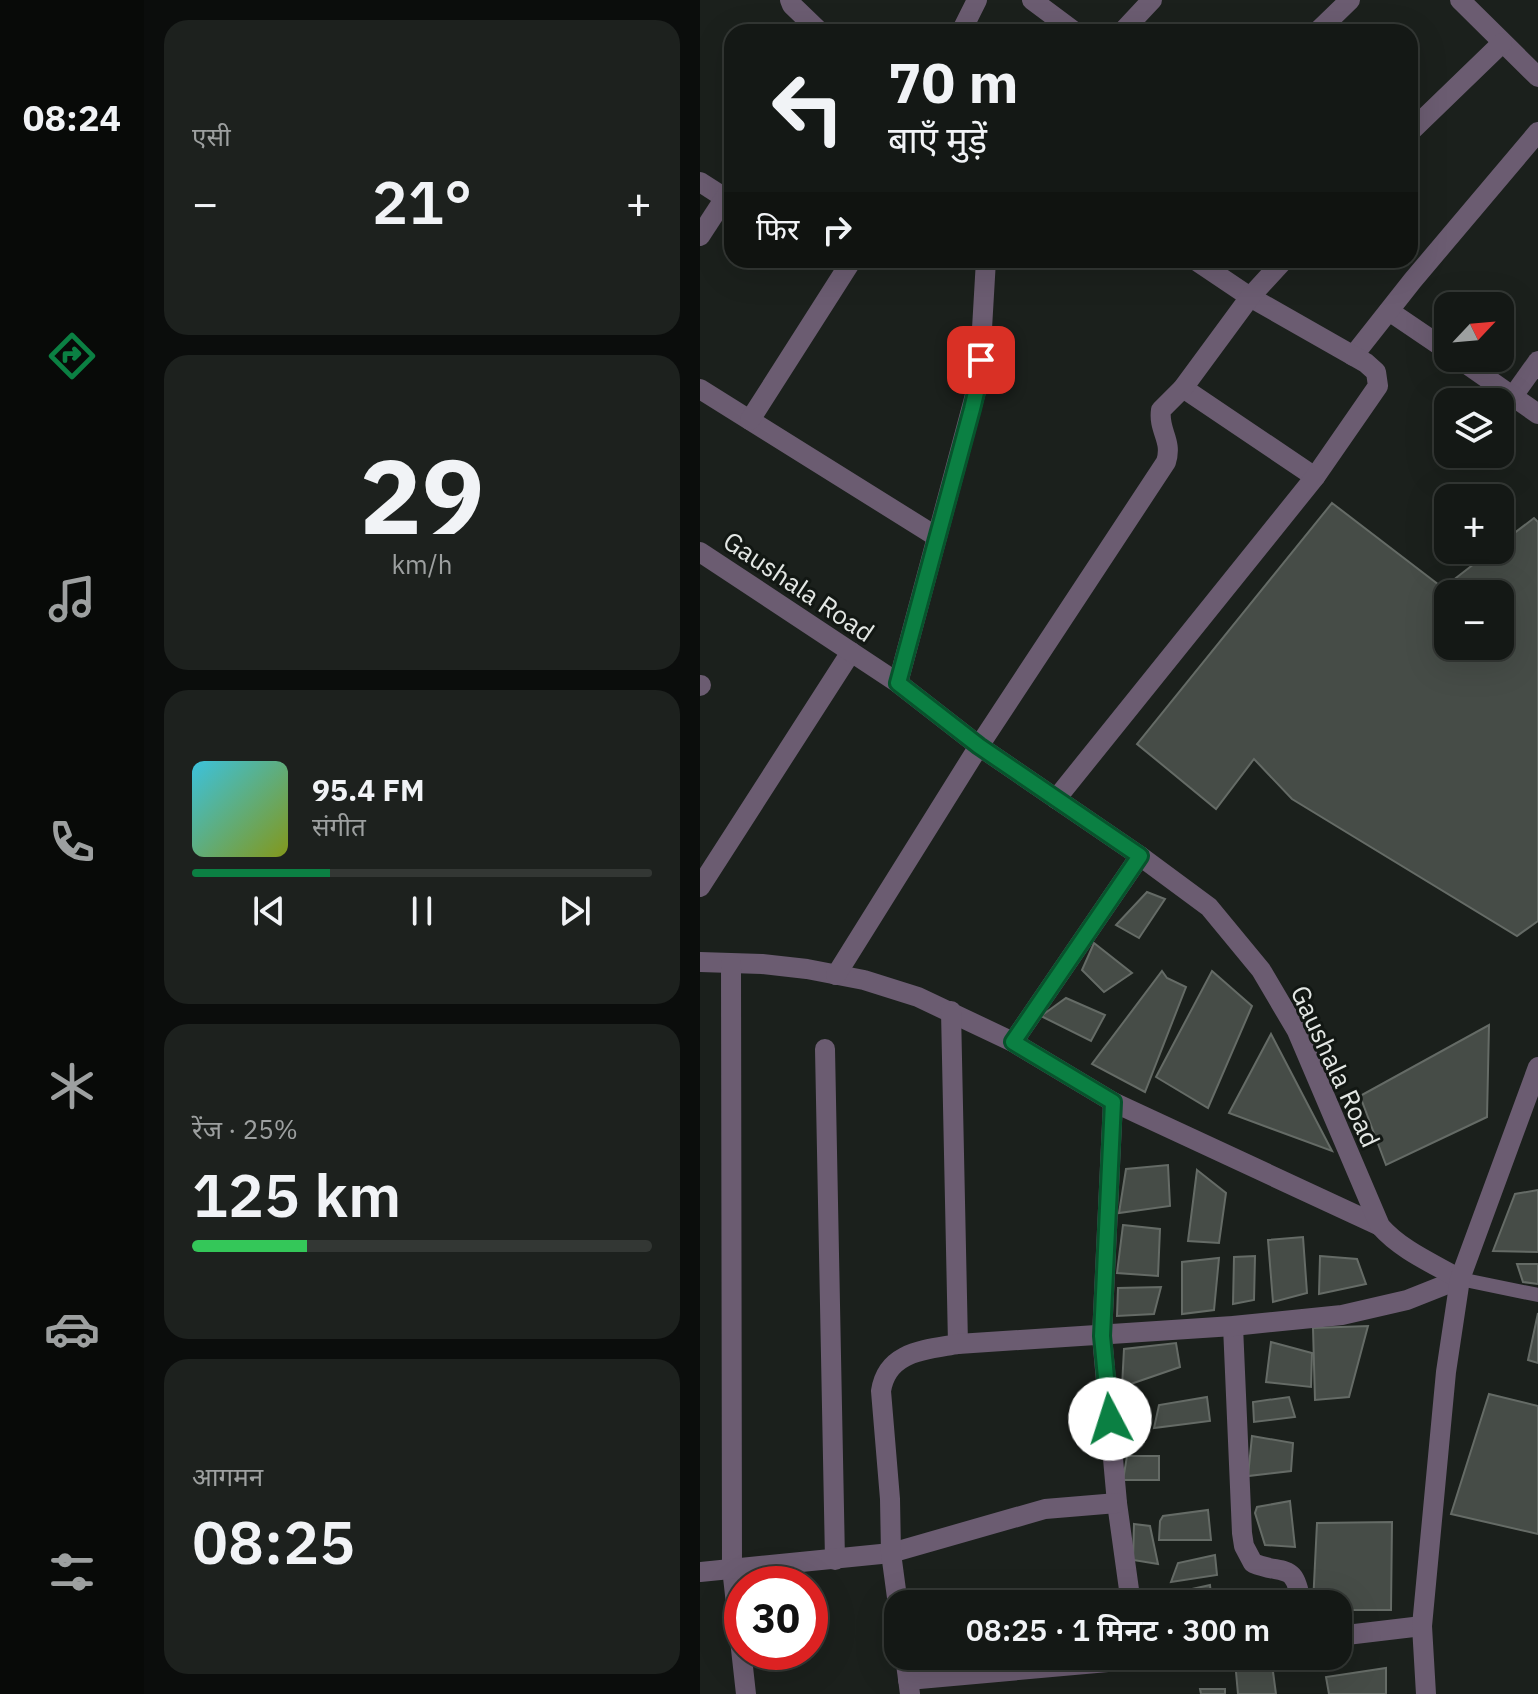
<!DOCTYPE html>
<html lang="hi">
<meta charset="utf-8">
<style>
:root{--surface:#141815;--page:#1d211e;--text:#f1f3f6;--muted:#9da0a0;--line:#333734;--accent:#0b8043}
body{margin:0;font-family:"IBM Plex Sans","Noto Sans Devanagari",sans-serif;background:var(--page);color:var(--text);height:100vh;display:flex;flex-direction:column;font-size:30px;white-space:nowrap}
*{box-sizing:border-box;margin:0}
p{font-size:26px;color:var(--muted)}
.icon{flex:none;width:44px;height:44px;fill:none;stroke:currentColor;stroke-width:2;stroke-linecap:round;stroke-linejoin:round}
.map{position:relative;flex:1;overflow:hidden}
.side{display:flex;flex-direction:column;gap:20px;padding:20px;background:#0b0d0c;width:556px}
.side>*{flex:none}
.hud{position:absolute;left:24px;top:24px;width:694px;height:244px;border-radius:24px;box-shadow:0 8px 32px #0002,0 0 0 2px var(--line);background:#141815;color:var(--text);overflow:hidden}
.needle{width:52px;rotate:64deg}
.fabs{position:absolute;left:734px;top:292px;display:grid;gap:16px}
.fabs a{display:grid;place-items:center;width:80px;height:80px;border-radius:16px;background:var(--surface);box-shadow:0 8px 32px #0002,0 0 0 2px var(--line);font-size:40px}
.speed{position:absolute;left:24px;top:1566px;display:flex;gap:16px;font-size:40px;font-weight:700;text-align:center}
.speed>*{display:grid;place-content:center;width:104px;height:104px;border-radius:50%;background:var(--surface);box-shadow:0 8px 32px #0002,0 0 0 2px var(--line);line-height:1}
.speed .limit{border:12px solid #d22;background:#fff;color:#111}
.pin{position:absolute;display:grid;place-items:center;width:68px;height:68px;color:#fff;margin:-34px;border-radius:16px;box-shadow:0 4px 12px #0006}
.me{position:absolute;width:88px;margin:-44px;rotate:355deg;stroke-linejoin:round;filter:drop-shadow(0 0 6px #0008)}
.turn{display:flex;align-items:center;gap:28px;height:168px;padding:0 32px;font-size:36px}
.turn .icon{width:104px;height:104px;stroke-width:2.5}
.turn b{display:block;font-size:56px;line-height:68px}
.then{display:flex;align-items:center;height:76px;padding:0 32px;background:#0003;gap:16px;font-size:30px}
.big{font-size:60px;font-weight:600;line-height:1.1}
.side .widget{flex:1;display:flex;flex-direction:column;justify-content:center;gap:12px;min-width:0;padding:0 28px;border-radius:24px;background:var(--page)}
.side .dial{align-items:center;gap:0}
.dial b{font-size:104px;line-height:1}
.song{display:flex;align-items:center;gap:24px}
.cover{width:96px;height:96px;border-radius:12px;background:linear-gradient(135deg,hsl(190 70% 55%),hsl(70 70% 35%))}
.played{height:8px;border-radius:4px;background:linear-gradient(90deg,var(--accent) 30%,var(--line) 30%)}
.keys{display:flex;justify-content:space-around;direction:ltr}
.heat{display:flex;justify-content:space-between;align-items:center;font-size:44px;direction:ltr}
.charge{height:12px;border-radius:6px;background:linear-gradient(90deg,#34c759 25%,var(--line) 0)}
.trip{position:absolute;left:184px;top:1590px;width:468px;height:80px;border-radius:24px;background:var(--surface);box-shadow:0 8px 32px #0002,0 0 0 2px var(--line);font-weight:600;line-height:80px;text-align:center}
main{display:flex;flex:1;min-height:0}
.tab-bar{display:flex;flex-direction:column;width:144px;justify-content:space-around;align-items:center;background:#080a08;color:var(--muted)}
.tab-bar .icon{width:56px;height:56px}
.tab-bar .current{color:var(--accent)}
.tab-bar b{font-size:36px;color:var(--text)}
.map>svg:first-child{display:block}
.building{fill:#464c47;stroke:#656b66;stroke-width:2;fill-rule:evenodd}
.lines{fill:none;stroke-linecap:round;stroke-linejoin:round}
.service{stroke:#6b5c71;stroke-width:14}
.minor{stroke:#6b5c71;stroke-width:20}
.tertiary{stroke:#6b5c71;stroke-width:20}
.route-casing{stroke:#07532c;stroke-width:20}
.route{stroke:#0b8043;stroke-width:14}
.labels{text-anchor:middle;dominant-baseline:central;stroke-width:6;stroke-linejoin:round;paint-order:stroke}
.street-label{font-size:26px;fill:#e3e7e4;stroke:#121713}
</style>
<main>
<nav class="tab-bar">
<b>08:24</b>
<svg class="icon current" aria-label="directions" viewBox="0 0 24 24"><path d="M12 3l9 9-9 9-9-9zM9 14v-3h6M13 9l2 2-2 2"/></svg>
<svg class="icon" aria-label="music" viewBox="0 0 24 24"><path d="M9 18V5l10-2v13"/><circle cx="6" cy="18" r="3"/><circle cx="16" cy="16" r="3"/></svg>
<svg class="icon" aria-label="phone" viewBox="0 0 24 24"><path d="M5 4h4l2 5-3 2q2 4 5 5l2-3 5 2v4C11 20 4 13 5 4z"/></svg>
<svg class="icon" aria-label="climate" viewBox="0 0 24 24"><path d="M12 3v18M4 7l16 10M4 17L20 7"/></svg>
<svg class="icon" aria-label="car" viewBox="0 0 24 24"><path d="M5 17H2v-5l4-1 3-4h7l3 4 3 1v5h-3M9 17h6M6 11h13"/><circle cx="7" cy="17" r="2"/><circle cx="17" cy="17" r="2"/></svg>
<svg class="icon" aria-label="filters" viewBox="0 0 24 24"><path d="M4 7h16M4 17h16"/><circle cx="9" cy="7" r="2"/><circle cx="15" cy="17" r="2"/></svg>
</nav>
<section class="side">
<div class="widget"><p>एसी</p>
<div class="heat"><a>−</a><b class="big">21°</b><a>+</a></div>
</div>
<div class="widget dial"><b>29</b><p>km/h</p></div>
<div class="widget">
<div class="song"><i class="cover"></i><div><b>95.4 FM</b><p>संगीत</p></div></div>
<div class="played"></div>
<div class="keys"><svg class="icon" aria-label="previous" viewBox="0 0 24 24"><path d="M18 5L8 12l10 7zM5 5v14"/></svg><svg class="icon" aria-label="pause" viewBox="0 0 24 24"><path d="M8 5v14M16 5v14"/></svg><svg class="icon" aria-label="next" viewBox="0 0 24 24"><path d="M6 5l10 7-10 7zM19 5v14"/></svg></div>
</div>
<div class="widget"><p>रेंज · 25%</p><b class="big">125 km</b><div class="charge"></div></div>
<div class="widget"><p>आगमन</p><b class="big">08:25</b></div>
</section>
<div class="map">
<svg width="838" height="1694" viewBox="0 0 838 1694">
<rect width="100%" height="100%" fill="#1b201c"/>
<g class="building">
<path d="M632,503L743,588L792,550H800V544L834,518L838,522V921L817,936L592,799L554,759L516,809L437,744ZM748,594H800V646H748Z"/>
<path d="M447,892L465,899L439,938L416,925Z"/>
<path d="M394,943L432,973L404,992L382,970Z"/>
<path d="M462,971L467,978L486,987L445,1092L392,1064Z"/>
<path d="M512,971L552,1006L508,1108L456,1077Z"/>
<path d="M366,998L405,1015L391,1041L341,1016Z"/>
<path d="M789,1025L787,1117L686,1165L660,1096Z"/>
<path d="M571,1034L632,1151L529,1113Z"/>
<path d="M468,1165L470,1206L419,1213L426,1169Z"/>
<path d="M497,1170L526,1193L519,1243L488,1241Z"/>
<path d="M838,1190V1252L793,1251L815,1194Z"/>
<path d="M423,1225L460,1229L458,1276L417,1273Z"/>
<path d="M603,1237L607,1293L573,1302L568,1240Z"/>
<path d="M555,1256L554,1300L533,1304L534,1257Z"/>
<path d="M620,1256L657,1259L666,1284L619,1294Z"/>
<path d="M519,1258L514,1310L482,1314V1262Z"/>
<path d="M817,1264H838V1284L823,1282Z"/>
<path d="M461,1287L454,1314L417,1316L418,1288Z"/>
<path d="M838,1313V1363L828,1360Z"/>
<path d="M668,1326L649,1397L615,1400L613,1328Z"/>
<path d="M571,1342L612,1353L611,1387L566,1382Z"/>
<path d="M476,1343L480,1367L422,1387L424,1349Z"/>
<path d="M789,1394L838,1406V1534L751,1514Z"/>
<path d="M507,1397L510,1421L454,1428L459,1405Z"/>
<path d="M589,1397L595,1417L554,1422L553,1402Z"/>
<path d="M438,1398L444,1442L425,1444L415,1400Z"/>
<path d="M552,1436L593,1443L591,1471L548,1476Z"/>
<path d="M427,1456H459V1480H423Z"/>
<path d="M590,1501L595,1547L565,1545L555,1513L557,1507Z"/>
<path d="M508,1510L511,1540H459L460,1521L463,1516Z"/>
<path d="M692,1522L691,1610H638V1604H613L617,1523Z"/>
<path d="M434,1524L450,1526L458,1564L433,1560Z"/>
<path d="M515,1555L517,1575L471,1582L478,1563Z"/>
<path d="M510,1585L512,1604H468L469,1594Z"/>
<path d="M571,1657L576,1694H538L535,1661Z"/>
<path d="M686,1668V1694H629L626,1677Z"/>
<path d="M500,1689H525V1694H501Z"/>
</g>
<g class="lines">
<path class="service" d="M760,1279L838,1295"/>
<g class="minor">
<path d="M90,0L92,5L120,32"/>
<path d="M332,0L375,32"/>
<path d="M760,0L838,77"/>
<path d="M261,32L277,0"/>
<path d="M422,32L452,0"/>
<path d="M617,32L650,0"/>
<path d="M710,132L802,43"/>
<path d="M0,182L25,198"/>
<path d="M0,236L32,187"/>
<path d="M689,311L748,351"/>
<path d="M653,356L713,280L838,132"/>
<path d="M758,358L838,414"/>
<path d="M483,388L615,477"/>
<path d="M0,389L237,537"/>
<path d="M813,396L838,361"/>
<path d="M50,420L152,260"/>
<path d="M198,683L279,380L286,260"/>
<path d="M0,686L1,685"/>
<path d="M356,799L615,477L678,386L676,372L666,363L550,297L495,260"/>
<path d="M0,887L151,652"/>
<path d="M0,962L62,964L107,969L164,980L218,997L313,1042L413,1102L680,1226"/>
<path d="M31,964L32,1568L46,1694"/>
<path d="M136,975L279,746L466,462C473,440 458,431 461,410L483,388L550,297L584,260"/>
<path d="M251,1011L258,1344"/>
<path d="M313,1042L440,856"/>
<path d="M125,1049L135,1560"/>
<path d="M413,1102L402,1336L417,1503L431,1604"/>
<path d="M533,1326L542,1533L544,1546L553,1563C584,1576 595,1560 601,1604"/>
<path d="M0,1572L191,1553L345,1509L417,1503"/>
<path d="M198,1605L191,1553L190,1499L181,1391C187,1351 225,1350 258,1344L533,1326L642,1315L707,1300L760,1279"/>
<path d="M638,1636L722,1626"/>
<path d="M205,1656L210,1694"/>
<path d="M208,1680L475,1656"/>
</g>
<g class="tertiary">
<path d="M0,552L198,683L279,746L440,856L509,907L561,970L597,1031L680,1226C701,1250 732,1263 760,1279"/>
<path d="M726,1694L722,1626L746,1372L760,1279L838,1067"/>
</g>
</g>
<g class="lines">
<g class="route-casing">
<path id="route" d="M281,360L279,380L272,409L198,683L279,746L440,856L313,1042L413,1102L402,1336L410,1419"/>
</g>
<use href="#route" class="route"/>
</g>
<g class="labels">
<g class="street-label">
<text transform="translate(99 586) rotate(34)">Gaushala Road</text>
<text transform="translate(636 1066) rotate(65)">Gaushala Road</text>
</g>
</g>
</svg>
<div class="fabs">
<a><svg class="needle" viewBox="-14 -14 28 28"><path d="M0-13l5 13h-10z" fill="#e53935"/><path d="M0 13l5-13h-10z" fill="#9da0a0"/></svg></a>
<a><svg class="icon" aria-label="layers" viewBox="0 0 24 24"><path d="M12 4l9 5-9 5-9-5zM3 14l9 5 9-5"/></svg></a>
<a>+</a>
<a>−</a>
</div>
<div class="speed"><div class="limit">30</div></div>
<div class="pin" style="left:281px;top:360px;background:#d93025"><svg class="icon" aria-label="arrive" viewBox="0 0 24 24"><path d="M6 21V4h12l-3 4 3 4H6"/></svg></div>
<svg class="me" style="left:410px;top:1419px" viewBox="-20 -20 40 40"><circle r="19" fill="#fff"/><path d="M0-13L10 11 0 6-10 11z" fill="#0b8043"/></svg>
<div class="trip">08:25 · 1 मिनट · 300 m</div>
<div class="hud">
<div class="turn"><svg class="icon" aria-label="left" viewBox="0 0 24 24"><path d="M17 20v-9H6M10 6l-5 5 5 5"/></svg><div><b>70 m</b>बाएँ मुड़ें</div></div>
<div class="then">फिर<svg class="icon" aria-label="right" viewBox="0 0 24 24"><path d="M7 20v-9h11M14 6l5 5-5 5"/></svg></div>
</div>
</div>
</main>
